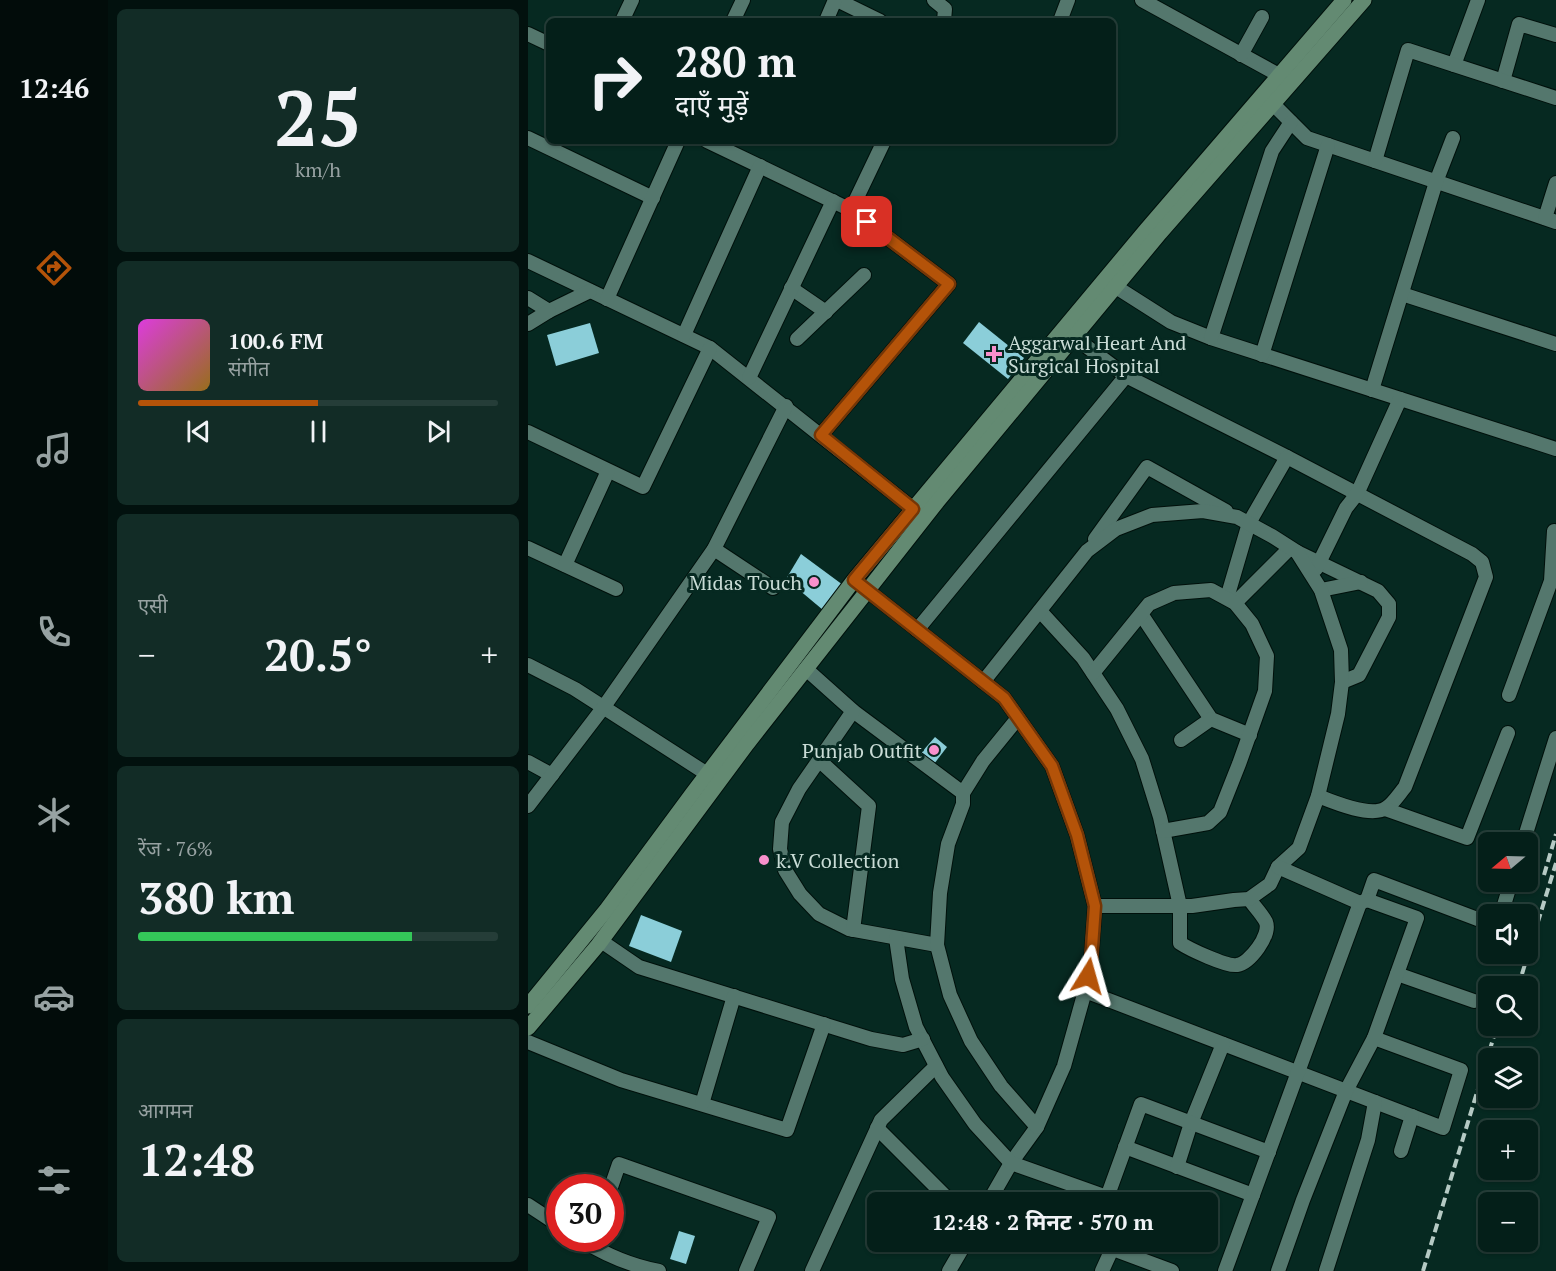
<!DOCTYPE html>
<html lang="hi">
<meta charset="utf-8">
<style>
:root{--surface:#041f19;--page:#122c26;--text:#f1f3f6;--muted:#97a2a2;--line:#253d38;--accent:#b45309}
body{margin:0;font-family:"PT Serif","Noto Sans Devanagari",serif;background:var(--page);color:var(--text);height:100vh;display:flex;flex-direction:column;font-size:22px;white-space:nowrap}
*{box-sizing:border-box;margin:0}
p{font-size:20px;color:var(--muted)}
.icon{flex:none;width:33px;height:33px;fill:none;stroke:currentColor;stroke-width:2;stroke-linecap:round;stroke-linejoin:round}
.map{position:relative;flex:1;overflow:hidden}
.sheet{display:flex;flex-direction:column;gap:9px;padding:9px;background:#02110e;width:420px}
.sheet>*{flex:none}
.guide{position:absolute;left:18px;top:18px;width:570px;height:126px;border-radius:9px;box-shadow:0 2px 4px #0004,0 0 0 2px var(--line);background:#041f19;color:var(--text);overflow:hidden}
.needle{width:39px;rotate:251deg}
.fabs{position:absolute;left:950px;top:832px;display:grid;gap:12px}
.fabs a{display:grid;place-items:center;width:60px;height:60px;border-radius:9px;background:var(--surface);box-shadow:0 2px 4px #0004,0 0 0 2px var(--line);font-size:30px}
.speed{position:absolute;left:18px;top:1174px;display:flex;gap:12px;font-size:30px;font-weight:700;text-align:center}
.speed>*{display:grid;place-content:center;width:78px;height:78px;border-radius:50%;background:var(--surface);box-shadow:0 2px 4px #0004,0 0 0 2px var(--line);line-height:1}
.speed .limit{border:9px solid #d22;background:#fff;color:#111}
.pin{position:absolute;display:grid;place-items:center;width:51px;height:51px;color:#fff;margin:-26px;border-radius:12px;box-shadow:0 3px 9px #0006}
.me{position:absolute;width:66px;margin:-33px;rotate:8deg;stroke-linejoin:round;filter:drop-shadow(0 0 4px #0008)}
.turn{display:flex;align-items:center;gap:21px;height:126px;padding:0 30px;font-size:27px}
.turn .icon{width:78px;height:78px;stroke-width:2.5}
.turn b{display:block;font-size:42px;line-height:51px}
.big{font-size:45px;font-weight:700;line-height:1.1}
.sheet .card{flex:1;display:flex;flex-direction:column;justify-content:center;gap:9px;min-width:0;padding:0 21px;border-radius:9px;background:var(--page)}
.sheet .dial{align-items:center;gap:0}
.dial b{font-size:78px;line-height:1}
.song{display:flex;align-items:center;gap:18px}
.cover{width:72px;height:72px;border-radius:9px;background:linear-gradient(135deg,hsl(300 70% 55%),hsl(40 70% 35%))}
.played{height:6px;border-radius:3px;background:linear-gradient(90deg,var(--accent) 50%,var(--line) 50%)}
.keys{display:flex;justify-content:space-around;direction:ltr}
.heat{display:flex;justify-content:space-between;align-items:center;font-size:33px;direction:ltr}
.charge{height:9px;border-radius:4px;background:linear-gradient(90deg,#34c759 76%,var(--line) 0)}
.trip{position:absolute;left:339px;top:1192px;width:351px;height:60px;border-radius:9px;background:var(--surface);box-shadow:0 2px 4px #0004,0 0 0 2px var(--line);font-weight:700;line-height:60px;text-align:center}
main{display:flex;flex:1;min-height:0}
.dock{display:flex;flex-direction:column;width:108px;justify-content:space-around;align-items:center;background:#020c0a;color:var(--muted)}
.dock .icon{width:42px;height:42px}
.dock .current{color:var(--accent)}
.dock b{font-size:27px;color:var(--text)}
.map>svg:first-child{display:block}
.building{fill:#8bced9}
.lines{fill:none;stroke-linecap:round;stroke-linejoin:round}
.street-casing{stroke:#00100b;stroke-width:16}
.secondary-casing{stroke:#00100b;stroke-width:17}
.street{stroke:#54776d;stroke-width:14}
.secondary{stroke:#638a72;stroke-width:15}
.rail{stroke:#b5cac4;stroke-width:4;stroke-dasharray:9 4.5;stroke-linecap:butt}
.route-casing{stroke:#753606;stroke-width:15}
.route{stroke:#b45309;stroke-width:10}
.poi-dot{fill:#f890cc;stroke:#062921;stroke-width:2}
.labels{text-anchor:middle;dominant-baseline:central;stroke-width:6;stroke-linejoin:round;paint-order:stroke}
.poi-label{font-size:20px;fill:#c9dcd6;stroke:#062921;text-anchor:start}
</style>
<main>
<nav class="dock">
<b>12:46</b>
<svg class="icon current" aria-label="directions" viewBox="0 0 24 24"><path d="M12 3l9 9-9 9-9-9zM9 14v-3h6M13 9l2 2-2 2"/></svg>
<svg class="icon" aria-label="music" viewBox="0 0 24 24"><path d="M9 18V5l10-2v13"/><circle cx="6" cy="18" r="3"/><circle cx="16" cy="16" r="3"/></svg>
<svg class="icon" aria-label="phone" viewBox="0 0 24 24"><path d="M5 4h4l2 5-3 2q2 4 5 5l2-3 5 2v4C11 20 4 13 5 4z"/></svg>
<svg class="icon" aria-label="climate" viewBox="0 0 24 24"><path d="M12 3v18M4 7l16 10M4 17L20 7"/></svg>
<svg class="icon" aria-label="car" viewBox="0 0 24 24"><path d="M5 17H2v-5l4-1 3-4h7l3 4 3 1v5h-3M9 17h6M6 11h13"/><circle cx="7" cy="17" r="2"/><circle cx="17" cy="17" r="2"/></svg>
<svg class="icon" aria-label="filters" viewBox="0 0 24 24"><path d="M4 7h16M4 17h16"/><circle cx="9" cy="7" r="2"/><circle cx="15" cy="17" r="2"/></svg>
</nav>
<section class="sheet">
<div class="card dial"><b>25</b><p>km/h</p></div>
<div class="card">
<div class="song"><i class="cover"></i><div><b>100.6 FM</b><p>संगीत</p></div></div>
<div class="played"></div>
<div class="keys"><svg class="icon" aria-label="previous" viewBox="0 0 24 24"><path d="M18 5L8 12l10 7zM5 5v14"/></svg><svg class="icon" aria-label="pause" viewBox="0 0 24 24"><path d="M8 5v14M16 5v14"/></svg><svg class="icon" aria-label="next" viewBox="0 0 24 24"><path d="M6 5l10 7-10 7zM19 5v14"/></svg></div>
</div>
<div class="card"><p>एसी</p>
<div class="heat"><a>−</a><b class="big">20.5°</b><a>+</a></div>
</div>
<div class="card"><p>रेंज · 76%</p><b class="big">380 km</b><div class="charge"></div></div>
<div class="card"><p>आगमन</p><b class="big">12:48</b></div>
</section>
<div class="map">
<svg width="1028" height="1271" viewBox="0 0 1028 1271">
<rect width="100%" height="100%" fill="#062921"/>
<g class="building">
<path d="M451,322L496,358L480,379L435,343Z"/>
<path d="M62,323L71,353L28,366L19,335Z"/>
<path d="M273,554L315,585L295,610L258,579Z"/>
<path d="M407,737L419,747L406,764L393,753Z"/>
<path d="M113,915L154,931L143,962L101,946Z"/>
<path d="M151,1231L167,1236L158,1264L142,1259Z"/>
</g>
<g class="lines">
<g class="street-casing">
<g id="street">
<path d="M309,0L352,21"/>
<path d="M406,0L417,9L416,21"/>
<path d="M614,0L760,80"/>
<path d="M94,21L104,0"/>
<path d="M205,21L215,0"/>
<path d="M298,21L307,0"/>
<path d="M532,21L540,0"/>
<path d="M0,34L21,44"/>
<path d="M713,55L734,17"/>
<path d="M926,65L950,0"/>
<path d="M975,81L991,24L1028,35"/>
<path d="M737,96L779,138L1028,222"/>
<path d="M0,138L125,198"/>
<path d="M179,141L323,210L421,284L293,435"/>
<path d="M847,161L880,50L1028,98"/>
<path d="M323,210L356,141"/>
<path d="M1017,218L1028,183"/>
<path d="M0,261L182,348L393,515"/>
<path d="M588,287L643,322L683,338L1028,449"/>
<path d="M263,288L298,312"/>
<path d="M874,294L1028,344"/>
<path d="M0,298L21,311L62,291"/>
<path d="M79,299L150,141"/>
<path d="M0,324L21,311"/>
<path d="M156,335L232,166"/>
<path d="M546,337L598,376L759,457L944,554L954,562L958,577L877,787C871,794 865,804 858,808C843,818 805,802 790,796"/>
<path d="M683,338L744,151L763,122"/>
<path d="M269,339L336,275"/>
<path d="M734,355L800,145"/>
<path d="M221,378L305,201"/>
<path d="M844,390L908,182L925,138"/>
<path d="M0,432L115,487L182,348"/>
<path d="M567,539L619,467L698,511"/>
<path d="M0,548L88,589"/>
<path d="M186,549L245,588"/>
<path d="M769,552L850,591L861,604V617L831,675L814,682"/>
<path d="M37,565L80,471"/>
<path d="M788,569L818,508L829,494L872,399"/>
<path d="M326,580L476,698L524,766L549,835L567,906L563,961L557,991L536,1066L509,1127L483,1163L460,1203"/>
<path d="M793,590L833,582"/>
<path d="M699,598L721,523L759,457"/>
<path d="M707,603L762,548"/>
<path d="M512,611L555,658L589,709L614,759L632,817L652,906V943C661,949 699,967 709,965C722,963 743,935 738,922C734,914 726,906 721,899"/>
<path d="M613,614L683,719L722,735"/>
<path d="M389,630L598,376"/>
<path d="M0,665L47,689L187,779"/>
<path d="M278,669L325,711L435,793"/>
<path d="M565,673L621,604L646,593L683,590L707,603L724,624L739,656L737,691L711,764L692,812L680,823L635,831"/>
<path d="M455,682L559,551L588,529L624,515L675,511L709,517L744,536L769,552L793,590L813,650L814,682L810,714L790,796L771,848L750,867L742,884L721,899L706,900L664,906H567"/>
<path d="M981,695L1023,581L1026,531"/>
<path d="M325,711L271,789L254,822L252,849L257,870L272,894L291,914L321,929L409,945"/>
<path d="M490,718L455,761L435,793V804L420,844L412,893L409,945L422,995L443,1041L473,1086L509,1127"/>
<path d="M653,740L683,719"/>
<path d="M292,761L341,806L325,930"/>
<path d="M0,762L24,775"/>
<path d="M0,806L75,708L186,549L258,406"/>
<path d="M857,809L939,838L980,733"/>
<path d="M995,843L1028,738"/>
<path d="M839,900L846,880L960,923"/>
<path d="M973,915L983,882"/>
<path d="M368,938L374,979L388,1027L414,1077L447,1124L483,1163L579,1197"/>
<path d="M73,941L111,967L343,1039L375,1045L395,1039"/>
<path d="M869,974L946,1001"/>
<path d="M557,991L915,1128L933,1070L846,1038"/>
<path d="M0,1042L93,1080L259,1130L296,1024"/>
<path d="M174,1104L206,996"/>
<path d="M349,1128L424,1203"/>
<path d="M597,1147L725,1195"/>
<path d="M873,1151L884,1116"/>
<path d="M649,1167L663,1123L695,1044"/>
<path d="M82,1190L91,1164L241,1217L218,1271"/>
<path d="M577,1203L613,1104L741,1152"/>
<path d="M0,1205L32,1226"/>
<path d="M52,1239C76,1254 104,1266 131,1271"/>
<path d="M566,1242L644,1271"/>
<path d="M284,1271L353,1120L408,1066"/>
<path d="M421,1271L438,1242"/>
<path d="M574,1271L584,1249"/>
<path d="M697,1271L832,903"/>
<path d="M750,1271L775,1200L818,1091L846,1038L889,918L839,900L832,903L750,867"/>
<path d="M798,1271L840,1140L847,1102"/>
</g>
</g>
<g class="secondary-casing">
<g id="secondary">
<path d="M0,1006L79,909L164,794L326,580L618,230L816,0"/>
<path d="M0,1028L70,945L219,744L409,502L632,233L836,0"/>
</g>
</g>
<use href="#street" class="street"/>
<use href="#secondary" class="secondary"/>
<g class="rail">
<path d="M1016,875L1028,834"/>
<path d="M990,987L1028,863"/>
<path d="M895,1271L969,1026"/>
</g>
</g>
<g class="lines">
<g class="route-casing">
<path id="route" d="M339,222L421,284L293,435L385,509L326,580L476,698L524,766L549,835L567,906L563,961L560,976"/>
</g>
<use href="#route" class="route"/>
</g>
<g class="poi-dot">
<path d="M463 345h6v6h6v6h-6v6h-6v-6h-6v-6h6z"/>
<circle cx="286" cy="582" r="6"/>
<circle cx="406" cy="750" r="6"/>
<circle cx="236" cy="860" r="6"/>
</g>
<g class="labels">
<g class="poi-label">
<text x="480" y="342">Aggarwal Heart And<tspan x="480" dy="23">Surgical Hospital</tspan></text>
<text x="274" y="582" text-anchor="end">Midas Touch</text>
<text x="394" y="750" text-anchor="end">Punjab Outfit</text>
<text x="248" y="860">k.V Collection</text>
</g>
</g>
</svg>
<div class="fabs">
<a><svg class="needle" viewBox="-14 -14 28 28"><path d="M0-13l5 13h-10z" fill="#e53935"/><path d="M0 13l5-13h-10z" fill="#97a2a2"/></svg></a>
<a><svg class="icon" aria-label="sound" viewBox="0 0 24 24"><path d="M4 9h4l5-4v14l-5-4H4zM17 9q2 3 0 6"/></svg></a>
<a><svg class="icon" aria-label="search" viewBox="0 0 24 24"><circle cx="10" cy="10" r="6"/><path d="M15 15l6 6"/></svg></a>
<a><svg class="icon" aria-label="layers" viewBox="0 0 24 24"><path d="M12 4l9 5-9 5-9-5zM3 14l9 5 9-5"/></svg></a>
<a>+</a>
<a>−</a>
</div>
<div class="speed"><div class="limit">30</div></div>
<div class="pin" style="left:339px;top:222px;background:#d93025"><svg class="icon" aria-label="arrive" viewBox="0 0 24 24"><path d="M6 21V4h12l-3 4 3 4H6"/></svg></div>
<svg class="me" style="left:560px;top:976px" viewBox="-20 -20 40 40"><path d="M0-17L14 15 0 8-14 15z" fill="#b45309" stroke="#fff" stroke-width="4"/></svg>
<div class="trip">12:48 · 2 मिनट · 570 m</div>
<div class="guide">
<div class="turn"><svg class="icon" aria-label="right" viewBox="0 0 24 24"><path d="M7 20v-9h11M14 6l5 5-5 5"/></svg><div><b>280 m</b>दाएँ मुड़ें</div></div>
</div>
</div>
</main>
